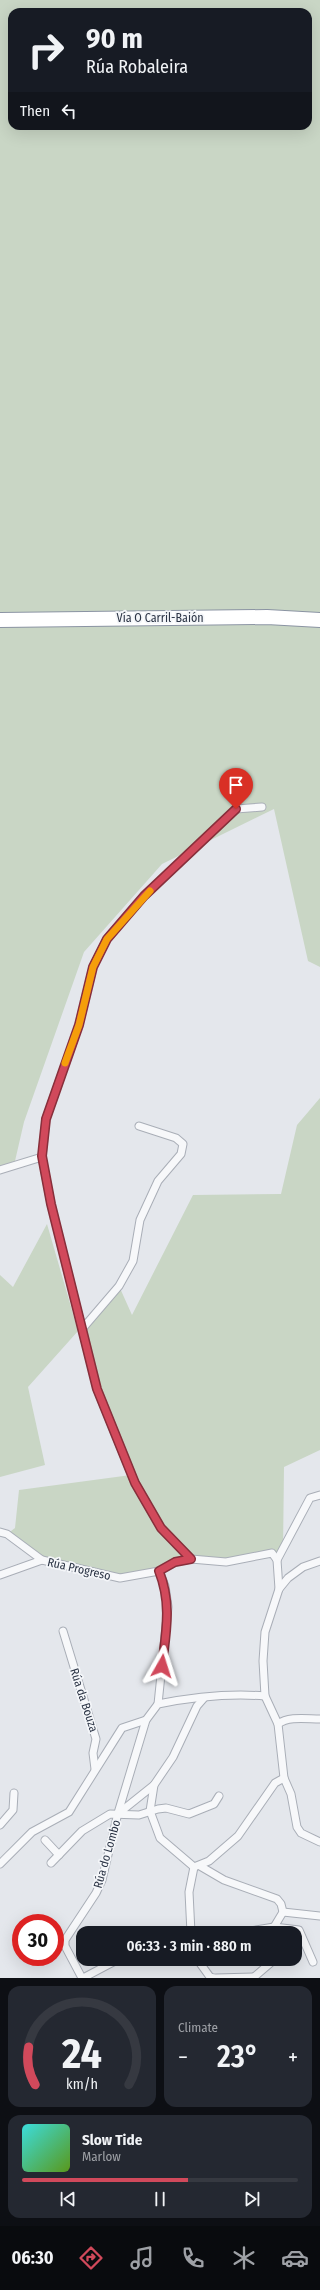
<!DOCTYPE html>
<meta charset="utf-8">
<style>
:root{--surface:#171b24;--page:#242831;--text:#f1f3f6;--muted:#9ea1a6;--line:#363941;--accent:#d1495b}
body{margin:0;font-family:"Fira Sans Condensed",sans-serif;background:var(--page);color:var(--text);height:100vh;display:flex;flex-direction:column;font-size:15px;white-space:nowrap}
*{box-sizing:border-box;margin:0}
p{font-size:13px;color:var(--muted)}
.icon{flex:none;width:22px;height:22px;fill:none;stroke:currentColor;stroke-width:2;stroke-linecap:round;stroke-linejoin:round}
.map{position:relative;height:1978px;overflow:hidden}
.drawer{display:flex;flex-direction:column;gap:8px;padding:8px;background:#0d0f14;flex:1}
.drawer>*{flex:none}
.guide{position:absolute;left:8px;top:8px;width:304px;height:122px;border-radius:12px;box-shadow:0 4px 16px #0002;background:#171b24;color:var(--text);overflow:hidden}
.speed{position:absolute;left:12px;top:1914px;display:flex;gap:8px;font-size:20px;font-weight:700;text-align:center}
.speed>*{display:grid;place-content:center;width:52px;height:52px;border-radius:50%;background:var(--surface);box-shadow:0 4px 16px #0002;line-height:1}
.speed .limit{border:6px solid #d22;background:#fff;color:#111}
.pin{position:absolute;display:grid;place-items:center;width:34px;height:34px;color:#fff;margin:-41px -17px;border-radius:50% 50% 50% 0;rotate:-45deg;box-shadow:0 0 4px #0007}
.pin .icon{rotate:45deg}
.me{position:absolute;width:44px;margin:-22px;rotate:6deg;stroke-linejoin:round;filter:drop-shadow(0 0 3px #0008)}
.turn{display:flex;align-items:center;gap:14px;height:84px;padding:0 12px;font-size:18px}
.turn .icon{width:52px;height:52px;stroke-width:2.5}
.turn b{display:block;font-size:28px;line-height:34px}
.then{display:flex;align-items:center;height:38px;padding:0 12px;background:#0003;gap:8px;font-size:15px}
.big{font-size:30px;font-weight:600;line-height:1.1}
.drawer .card{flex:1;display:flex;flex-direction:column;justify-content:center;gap:6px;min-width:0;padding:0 14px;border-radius:12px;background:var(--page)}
.drawer .dial{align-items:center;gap:0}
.dial svg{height:104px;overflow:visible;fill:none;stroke:var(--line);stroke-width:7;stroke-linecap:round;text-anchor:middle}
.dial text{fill:var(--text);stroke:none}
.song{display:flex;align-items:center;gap:12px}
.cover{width:48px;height:48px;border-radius:6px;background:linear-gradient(135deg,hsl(180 70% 55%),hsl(90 70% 35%))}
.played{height:4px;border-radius:2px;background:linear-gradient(90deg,var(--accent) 60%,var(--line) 60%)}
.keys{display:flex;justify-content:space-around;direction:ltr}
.heat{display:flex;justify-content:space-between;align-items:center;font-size:22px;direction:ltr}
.drawer .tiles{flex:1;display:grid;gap:8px;grid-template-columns:1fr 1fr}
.card:last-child{grid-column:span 2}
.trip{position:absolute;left:76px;top:1926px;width:226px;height:40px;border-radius:12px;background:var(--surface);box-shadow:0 4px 16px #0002;font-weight:600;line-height:40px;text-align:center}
.dock{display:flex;height:64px;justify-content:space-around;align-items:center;background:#090b0e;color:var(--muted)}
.dock .icon{width:28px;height:28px}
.dock .on{color:var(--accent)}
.dock b{font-size:18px;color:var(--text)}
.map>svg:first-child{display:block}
.green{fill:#c9d6c5;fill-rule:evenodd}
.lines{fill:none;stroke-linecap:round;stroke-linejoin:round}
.street-casing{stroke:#a9aeb7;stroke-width:9}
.highway-casing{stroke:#8b94a3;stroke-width:16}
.street{stroke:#f7f8fa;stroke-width:7}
.highway{stroke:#fff;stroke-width:14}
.route-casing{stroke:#882f3b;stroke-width:10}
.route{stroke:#d1495b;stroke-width:7}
.slow{stroke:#f59e0b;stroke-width:7}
.labels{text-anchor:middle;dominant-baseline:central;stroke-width:3.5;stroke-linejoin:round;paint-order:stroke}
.street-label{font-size:12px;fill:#2b3445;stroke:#f4f6f9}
</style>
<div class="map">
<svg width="320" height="1978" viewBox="0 0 320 1978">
<rect width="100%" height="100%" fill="#e4e7ec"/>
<g class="green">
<path d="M0,0H320V967L308,961L274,809L162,864L84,952L24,1122L15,1161L0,1166ZM12,12H308V126H12Z"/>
<path d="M320,1098V1450L284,1467L283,1551L226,1562L191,1559L159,1571L120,1578L42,1560L7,1534L15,1528L19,1490L131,1475L97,1389L83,1328L119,1286L132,1315L193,1195L281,1194L297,1125Z"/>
<path d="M47,1224L78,1331L28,1387L45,1465L0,1477V1275L13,1287Z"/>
</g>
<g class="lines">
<g class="street-casing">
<g id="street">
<path d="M0,1170L42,1157"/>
<path d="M83,1328L119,1286L133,1261L140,1220L158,1181L181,1154L183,1144L176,1138L139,1126"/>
<path d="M0,1532L7,1534L42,1560"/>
<path d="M191,1559L161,1528L135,1483L97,1389L51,1204L42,1157L46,1119L79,1025L93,967L107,939L144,896L236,809L262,807"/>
<path d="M277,1560L310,1498L320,1495"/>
<path d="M320,1561L303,1567L288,1578L279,1589L265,1632L263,1661L265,1696L278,1724L284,1778L291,1794L297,1827L301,1833L320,1842"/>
<path d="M0,1575L42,1560L120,1578L159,1571L175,1562L191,1559L226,1562L272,1553L277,1560L279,1589"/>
<path d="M63,1631L96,1739L93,1753L95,1769"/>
<path d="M158,1704L168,1607L165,1586L159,1571"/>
<path d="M278,1724C289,1716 306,1719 320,1719"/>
<path d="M119,1813L154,1785"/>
<path d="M0,1825L13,1810L14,1793"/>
<path d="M45,1840L59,1855"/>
<path d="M51,1863L82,1831L110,1814L139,1815L158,1809L166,1808L189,1814L214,1804L219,1796"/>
<path d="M0,1864L32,1832L69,1812L122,1728L146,1720L158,1704C193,1697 230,1693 265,1696"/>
<path d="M200,1866L224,1880L277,1899L281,1904L283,1912L274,1927"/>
<path d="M194,1867L160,1838L150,1811L154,1785L173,1757L197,1706L204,1698"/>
<path d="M194,1867L209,1861L238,1836L275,1783L284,1778"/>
<path d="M283,1912L320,1916"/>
<path d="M191,1933L189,1892L194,1867"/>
<path d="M238,1933L274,1927L299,1930L313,1962"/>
<path d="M197,1959L210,1977L214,1978"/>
<path d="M82,1978L65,1946V1940L96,1893L102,1880L118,1813L146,1720"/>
<path d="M83,1978L119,1959"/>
<path d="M216,1978L253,1977"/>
<path d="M253,1978L275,1959"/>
</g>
</g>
<g class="highway-casing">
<path id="highway" d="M0,620L267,617L320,620"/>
</g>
<use href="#street" class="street"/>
<use href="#highway" class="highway"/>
</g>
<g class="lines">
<g class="route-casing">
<path id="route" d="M162,1666C166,1632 172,1604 159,1571L175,1562L191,1559L161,1528L135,1483L97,1389L51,1204L42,1156L46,1119L79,1025L93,967L107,939L144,896L236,809"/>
</g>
<use href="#route" class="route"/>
<path class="slow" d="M65,1063L79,1025L93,967L107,939L150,891"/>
</g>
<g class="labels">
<g class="street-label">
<text x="160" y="618">Vía O Carril-Baión</text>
<text transform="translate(79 1569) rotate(13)">Rúa Progreso</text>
<text transform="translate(84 1700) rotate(72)">Rúa da Bouza</text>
<text transform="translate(107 1854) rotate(-74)">Rúa do Lombo</text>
</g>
</g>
</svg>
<div class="speed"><div class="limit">30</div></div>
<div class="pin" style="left:236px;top:809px;background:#d93025"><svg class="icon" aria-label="arrive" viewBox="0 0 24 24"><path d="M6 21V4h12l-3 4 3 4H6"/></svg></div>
<svg class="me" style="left:162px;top:1666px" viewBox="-20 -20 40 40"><path d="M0-17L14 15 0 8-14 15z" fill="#d1495b" stroke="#fff" stroke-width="4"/></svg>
<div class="trip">06:33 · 3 min · 880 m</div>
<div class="guide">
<div class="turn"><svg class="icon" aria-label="right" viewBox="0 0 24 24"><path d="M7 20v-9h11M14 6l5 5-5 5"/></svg><div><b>90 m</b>Rúa Robaleira</div></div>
<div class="then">Then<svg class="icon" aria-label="left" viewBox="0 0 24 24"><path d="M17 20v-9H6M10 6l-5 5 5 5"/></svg></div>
</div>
</div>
<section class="drawer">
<div class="tiles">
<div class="card dial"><svg viewBox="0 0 100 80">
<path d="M14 69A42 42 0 1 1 86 69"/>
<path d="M14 69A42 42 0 0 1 9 40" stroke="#d1495b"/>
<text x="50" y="56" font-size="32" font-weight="700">24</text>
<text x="50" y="72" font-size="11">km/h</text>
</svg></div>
<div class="card"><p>Climate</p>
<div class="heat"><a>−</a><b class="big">23°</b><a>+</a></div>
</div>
<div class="card">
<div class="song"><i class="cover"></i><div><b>Slow Tide</b><p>Marlow</p></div></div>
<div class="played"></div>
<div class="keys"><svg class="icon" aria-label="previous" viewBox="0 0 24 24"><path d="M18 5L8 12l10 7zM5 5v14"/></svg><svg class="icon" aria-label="pause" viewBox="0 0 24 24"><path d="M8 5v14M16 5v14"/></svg><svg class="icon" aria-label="next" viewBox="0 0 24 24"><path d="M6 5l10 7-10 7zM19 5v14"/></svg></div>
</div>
</div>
</section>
<nav class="dock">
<b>06:30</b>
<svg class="icon on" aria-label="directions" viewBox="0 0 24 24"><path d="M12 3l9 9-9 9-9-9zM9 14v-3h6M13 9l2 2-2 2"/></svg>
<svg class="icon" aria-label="music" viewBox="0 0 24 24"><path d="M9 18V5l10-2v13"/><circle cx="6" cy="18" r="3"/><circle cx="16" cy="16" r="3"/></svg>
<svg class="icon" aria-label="phone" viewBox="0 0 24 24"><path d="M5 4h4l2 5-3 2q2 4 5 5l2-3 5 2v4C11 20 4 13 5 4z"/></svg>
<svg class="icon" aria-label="climate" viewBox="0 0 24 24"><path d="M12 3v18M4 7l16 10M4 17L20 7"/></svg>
<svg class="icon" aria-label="car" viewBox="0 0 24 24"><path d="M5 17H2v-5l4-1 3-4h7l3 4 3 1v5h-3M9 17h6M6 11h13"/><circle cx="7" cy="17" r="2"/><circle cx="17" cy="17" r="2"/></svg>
</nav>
